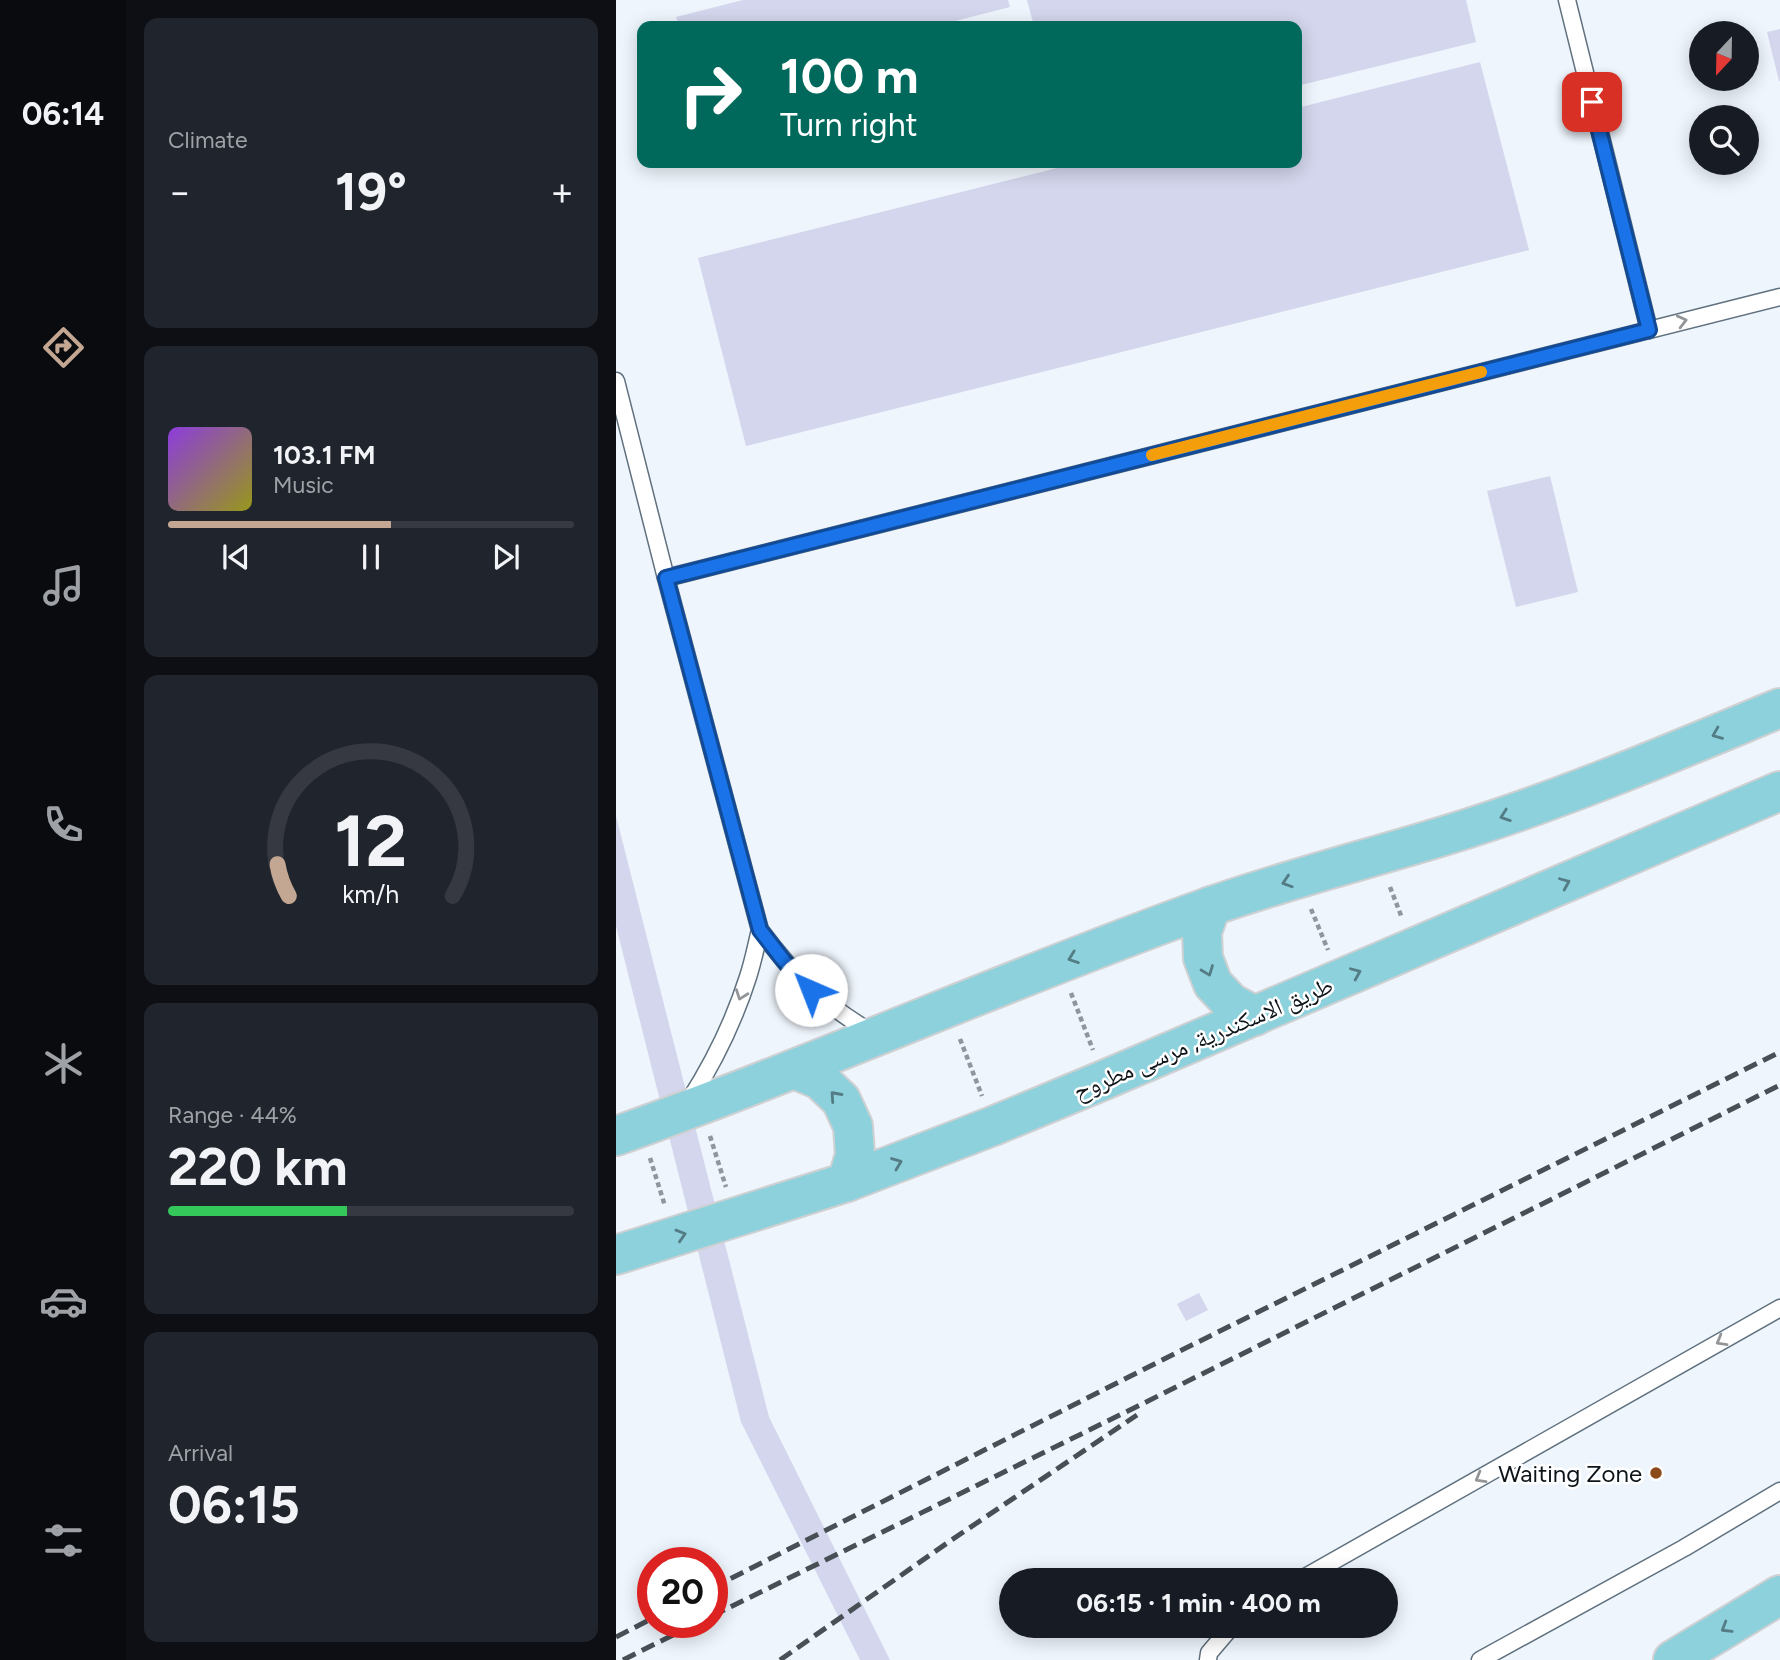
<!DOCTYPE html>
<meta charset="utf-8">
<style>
:root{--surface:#171b24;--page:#20242c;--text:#f1f3f6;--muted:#9ea1a6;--line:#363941;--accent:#c4a793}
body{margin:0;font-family:Figtree,"Noto Naskh Arabic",sans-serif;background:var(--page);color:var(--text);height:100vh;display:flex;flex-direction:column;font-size:26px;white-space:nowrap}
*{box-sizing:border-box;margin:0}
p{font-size:23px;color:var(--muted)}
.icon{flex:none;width:38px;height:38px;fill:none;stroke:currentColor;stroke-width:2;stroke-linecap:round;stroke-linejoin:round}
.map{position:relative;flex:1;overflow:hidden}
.drawer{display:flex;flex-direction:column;gap:18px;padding:18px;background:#0d0f14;width:490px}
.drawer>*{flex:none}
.guide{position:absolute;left:21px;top:21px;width:665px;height:147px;border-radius:14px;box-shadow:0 4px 18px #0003;background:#00695c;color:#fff;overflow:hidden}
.needle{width:46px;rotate:202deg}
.fabs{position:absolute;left:1073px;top:21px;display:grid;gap:14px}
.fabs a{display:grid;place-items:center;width:70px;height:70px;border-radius:50%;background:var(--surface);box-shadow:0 4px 18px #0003;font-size:35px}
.speed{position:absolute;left:21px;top:1547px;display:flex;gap:14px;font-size:35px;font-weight:700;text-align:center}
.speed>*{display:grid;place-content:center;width:91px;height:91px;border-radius:50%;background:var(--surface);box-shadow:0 4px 18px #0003;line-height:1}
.speed .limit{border:10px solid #d22;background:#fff;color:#111}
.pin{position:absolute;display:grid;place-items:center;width:60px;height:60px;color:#fff;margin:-30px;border-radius:14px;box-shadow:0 4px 10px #0006}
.me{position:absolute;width:77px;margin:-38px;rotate:316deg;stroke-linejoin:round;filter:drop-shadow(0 0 5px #0008)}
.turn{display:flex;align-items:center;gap:24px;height:147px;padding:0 28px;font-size:32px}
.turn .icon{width:91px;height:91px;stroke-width:2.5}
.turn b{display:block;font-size:49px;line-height:60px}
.big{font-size:52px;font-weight:700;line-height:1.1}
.drawer .widget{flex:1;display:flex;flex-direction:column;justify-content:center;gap:10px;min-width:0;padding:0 24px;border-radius:14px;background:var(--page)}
.drawer .dial{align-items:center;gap:0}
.dial svg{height:182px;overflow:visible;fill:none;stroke:var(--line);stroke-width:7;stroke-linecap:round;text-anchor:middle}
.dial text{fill:var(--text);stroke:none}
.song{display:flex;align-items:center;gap:21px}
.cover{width:84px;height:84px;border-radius:10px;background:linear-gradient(135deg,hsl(270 70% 55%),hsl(60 70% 35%))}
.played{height:7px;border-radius:4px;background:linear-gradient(90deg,var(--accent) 55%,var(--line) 55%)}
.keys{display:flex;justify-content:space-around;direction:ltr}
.heat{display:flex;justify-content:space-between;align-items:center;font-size:38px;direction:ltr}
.charge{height:10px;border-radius:5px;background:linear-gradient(90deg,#34c759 44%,var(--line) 0)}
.trip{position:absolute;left:383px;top:1568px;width:399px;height:70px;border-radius:35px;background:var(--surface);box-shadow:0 4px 18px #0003;font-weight:700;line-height:70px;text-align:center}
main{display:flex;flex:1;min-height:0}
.tab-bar{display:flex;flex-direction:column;width:126px;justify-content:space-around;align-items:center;background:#090b0e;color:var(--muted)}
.tab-bar .icon{width:49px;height:49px}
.tab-bar .selected{color:var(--accent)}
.tab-bar b{font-size:32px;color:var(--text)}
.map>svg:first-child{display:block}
.building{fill:#d3d6ec}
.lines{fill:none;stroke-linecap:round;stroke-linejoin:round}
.lane-casing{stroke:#5f707f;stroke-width:19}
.primary-casing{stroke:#cfd0d1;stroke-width:42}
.path{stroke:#8f969c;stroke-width:4.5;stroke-dasharray:5 3.5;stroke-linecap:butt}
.lane{stroke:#fff;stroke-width:16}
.primary{stroke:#8dd1dd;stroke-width:38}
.rail{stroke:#484f55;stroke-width:5;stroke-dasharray:14 7;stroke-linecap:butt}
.oneway{stroke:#939698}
.oneway2{stroke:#547c85}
.route-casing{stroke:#114b97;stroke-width:18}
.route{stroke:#1a73e8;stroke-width:12}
.slow{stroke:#f59e0b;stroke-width:12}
.poi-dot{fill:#8d4b19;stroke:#fff;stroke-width:2.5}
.labels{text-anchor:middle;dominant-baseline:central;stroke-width:5;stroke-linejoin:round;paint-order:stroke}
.street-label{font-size:24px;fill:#0e151a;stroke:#fff}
.poi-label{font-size:24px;fill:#0e151a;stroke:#fff;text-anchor:end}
</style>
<main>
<nav class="tab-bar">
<b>06:14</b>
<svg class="icon selected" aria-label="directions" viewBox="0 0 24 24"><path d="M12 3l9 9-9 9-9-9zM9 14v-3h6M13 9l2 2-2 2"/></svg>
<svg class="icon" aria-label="music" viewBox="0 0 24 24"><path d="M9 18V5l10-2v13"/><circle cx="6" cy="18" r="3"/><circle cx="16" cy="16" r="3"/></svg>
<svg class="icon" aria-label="phone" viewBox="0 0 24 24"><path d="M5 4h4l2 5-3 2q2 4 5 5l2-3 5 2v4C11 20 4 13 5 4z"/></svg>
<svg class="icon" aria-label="climate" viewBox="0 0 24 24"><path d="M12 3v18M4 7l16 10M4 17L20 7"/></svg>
<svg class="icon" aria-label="car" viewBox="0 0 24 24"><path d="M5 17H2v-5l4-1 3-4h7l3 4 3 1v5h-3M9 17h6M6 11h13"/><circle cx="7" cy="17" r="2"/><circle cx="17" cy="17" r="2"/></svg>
<svg class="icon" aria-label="filters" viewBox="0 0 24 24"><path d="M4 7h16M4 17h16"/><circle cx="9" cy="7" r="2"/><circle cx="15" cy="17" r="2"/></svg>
</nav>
<section class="drawer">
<div class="widget"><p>Climate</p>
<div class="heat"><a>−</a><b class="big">19°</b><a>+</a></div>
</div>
<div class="widget">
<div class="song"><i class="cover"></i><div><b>103.1 FM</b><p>Music</p></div></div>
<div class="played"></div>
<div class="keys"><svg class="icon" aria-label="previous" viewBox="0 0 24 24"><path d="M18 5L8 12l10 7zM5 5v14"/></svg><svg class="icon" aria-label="pause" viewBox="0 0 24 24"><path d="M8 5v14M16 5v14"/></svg><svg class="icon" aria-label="next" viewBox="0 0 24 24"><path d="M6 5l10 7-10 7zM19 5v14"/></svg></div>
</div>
<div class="widget dial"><svg viewBox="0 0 100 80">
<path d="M14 69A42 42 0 1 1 86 69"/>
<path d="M14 69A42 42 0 0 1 9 55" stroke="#c4a793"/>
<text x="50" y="56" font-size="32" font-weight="700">12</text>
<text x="50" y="72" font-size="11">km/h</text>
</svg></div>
<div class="widget"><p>Range · 44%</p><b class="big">220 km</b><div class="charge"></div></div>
<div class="widget"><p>Arrival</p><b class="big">06:15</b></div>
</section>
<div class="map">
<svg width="1164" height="1660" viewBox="0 0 1164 1660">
<rect width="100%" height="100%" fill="#eef5fc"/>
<g class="building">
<path d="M127,0H392L394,7L320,26H63L60,17Z"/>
<path d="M411,0H850L860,42L681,86V26H418Z"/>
<path d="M1164,29V81H1163L1151,32Z"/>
<path d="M864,62L913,250L130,446L82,258L461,163H681V108Z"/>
<path d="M934,476L962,592L900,607L871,491Z"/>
<path d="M0,816L153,1417L274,1660H244L125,1422L0,926Z"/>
<path d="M583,1293L592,1310L570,1321L561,1304Z"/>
</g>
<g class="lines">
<g class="lane-casing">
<g id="lane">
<path d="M951,0L1033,330"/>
<path d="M0,381L50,578L144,930C179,977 206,1003 256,1033"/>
<path d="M50,578L1164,297"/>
<path d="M73,1101C98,1062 118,1021 132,977C137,962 140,946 144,930"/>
<path d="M684,1580L1164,1308"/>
<path d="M592,1660L593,1653L616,1626"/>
<path d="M864,1660L1068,1548L1164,1491"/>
</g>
</g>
<g class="primary-casing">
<g id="primary">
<path d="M595,906L586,932L587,958L597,984L615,1003L639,1016"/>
<path d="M178,1069L204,1080L225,1100L237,1126L239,1155L231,1182"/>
<path d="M0,1136C200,1065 394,978 593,907C678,877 765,856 850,829C957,795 1060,751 1164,708"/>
<path d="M0,1255L231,1182L377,1126L488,1080L1164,791"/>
<path d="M1057,1660L1164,1595"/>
</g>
</g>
<g class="path">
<path d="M774,887L786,918"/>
<path d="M695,909L712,950"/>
<path d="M455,993L477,1050"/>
<path d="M344,1039L366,1096"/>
<path d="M94,1136L110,1187"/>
<path d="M34,1158L49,1206"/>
</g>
<use href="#lane" class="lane"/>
<use href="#primary" class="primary"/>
<g class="rail">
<path d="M96,1588L564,1351L1164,1052"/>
<path d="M96,1616L520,1407L1164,1085"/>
<path d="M0,1637L37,1618"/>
<path d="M7,1660L83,1622"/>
<path d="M164,1660L334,1541L521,1415"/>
</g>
</g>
<defs><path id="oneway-chevron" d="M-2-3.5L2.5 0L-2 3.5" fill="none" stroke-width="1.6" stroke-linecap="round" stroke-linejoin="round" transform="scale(1.75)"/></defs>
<g class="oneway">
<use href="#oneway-chevron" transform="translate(1066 321) rotate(-14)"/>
<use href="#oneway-chevron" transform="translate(125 995) rotate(110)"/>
<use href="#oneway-chevron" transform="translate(1105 1341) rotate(150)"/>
<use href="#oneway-chevron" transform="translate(864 1478) rotate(150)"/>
</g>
<g class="oneway2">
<use href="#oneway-chevron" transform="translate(1101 734) rotate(158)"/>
<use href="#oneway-chevron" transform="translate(889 816) rotate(161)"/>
<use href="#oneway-chevron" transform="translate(671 882) rotate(162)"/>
<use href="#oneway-chevron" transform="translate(949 883) rotate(-23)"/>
<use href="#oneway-chevron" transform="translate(457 958) rotate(160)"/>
<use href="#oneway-chevron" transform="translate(592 971) rotate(69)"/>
<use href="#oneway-chevron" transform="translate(740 973) rotate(-23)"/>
<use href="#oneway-chevron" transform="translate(219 1096) rotate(-132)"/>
<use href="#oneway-chevron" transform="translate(281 1163) rotate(-21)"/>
<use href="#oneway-chevron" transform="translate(65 1235) rotate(-17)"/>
<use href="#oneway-chevron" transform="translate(1110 1628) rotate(149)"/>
</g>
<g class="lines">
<g class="route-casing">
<path id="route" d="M195,990L168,961L144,930L50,578L1033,330L976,102"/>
</g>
<use href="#route" class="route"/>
<path class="slow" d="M536,455L865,372"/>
</g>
<circle class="poi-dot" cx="1040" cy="1473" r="7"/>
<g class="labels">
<g class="street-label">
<text transform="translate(587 1038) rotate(-23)">طريق الاسكندرية, مرسى مطروح</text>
</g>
<g class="poi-label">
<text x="1026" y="1473">Waiting Zone</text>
</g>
</g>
</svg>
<div class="fabs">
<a><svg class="needle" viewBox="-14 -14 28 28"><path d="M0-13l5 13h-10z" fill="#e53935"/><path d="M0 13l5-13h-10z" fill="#9ea1a6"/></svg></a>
<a><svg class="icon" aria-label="search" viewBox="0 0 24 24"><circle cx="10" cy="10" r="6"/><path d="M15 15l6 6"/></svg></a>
</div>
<div class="speed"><div class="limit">20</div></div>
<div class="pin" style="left:976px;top:102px;background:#d93025"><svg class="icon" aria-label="arrive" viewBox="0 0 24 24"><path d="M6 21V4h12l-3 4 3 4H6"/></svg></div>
<svg class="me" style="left:195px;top:990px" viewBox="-20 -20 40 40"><circle r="19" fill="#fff"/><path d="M0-13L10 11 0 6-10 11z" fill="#1a73e8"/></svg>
<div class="trip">06:15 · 1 min · 400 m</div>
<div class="guide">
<div class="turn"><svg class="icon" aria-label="right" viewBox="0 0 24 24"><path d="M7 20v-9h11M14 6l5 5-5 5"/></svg><div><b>100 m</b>Turn right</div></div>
</div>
</div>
</main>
